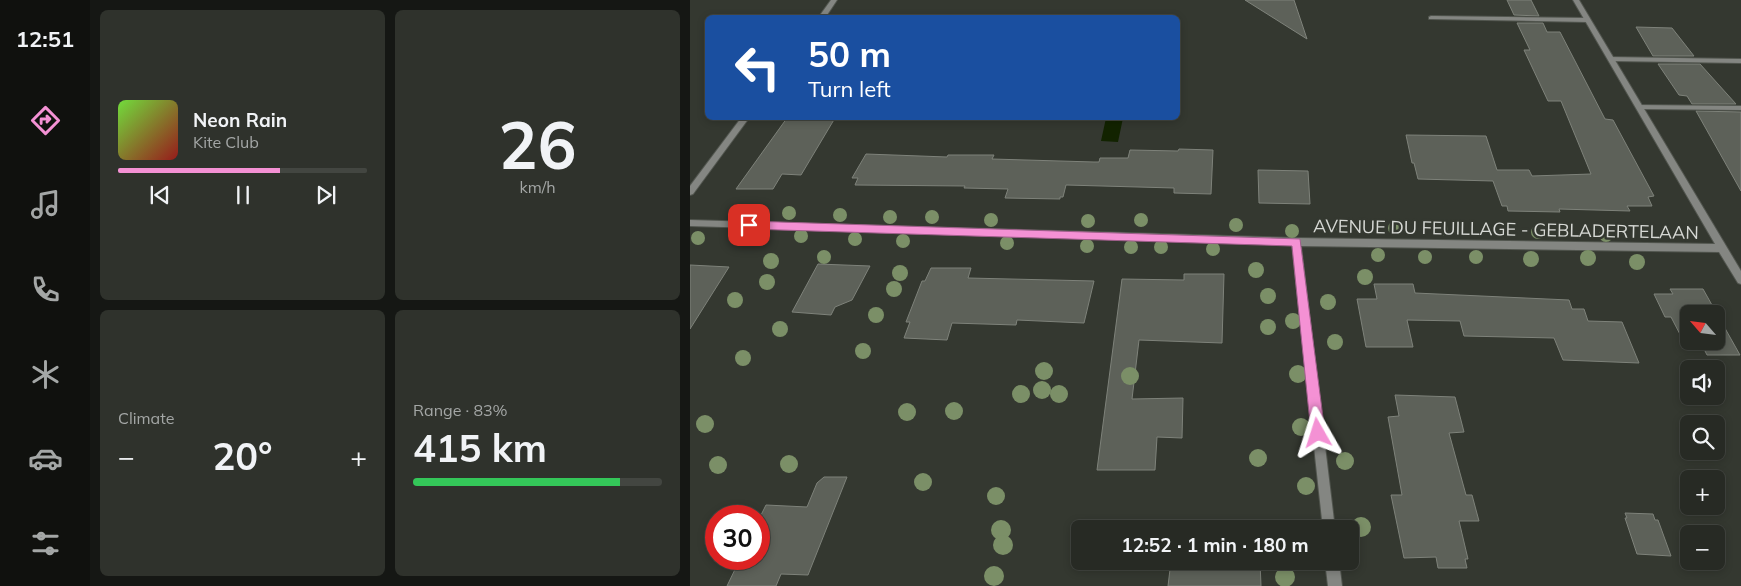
<!DOCTYPE html>
<meta charset="utf-8">
<style>
:root{--surface:#272a24;--page:#2f322c;--text:#f1f3f6;--muted:#a4a7a6;--line:#434641;--accent:#f491d4}
body{margin:0;font-family:Mulish,sans-serif;background:var(--page);color:var(--text);height:100vh;display:flex;flex-direction:column;font-size:19px;white-space:nowrap}
*{box-sizing:border-box;margin:0}
p{font-size:16px;color:var(--muted)}
.icon{flex:none;width:28px;height:28px;fill:none;stroke:currentColor;stroke-width:2;stroke-linecap:round;stroke-linejoin:round}
.map{position:relative;flex:1;overflow:hidden}
.drawer{display:flex;flex-direction:column;gap:10px;padding:10px;background:#151714;width:600px}
.drawer>*{flex:none}
.banner{position:absolute;left:15px;top:15px;width:475px;height:105px;border-radius:8px;box-shadow:0 2px 8px #0003,0 0 0 1px var(--line);background:#1a4fa0;color:#fff;overflow:hidden}
.needle{width:32px;rotate:298deg}
.buttons{position:absolute;left:990px;top:305px;display:grid;gap:10px}
.buttons a{display:grid;place-items:center;width:45px;height:45px;border-radius:8px;background:var(--surface);box-shadow:0 2px 8px #0003,0 0 0 1px var(--line);font-size:25px}
.speed{position:absolute;left:15px;top:505px;display:flex;gap:10px;font-size:25px;font-weight:700;text-align:center}
.speed>*{display:grid;place-content:center;width:65px;height:65px;border-radius:50%;background:var(--surface);box-shadow:0 2px 8px #0003,0 0 0 1px var(--line);line-height:1}
.speed .limit{border:8px solid #d22;background:#fff;color:#111}
.pin{position:absolute;display:grid;place-items:center;width:42px;height:42px;color:#fff;margin:-21px;border-radius:10px;box-shadow:0 2px 8px #0006}
.me{position:absolute;width:55px;margin:-28px;rotate:354deg;stroke-linejoin:round;filter:drop-shadow(0 0 4px #0008)}
.turn{display:flex;align-items:center;gap:18px;height:105px;padding:0 20px;font-size:22px}
.turn .icon{width:65px;height:65px;stroke-width:2.5}
.turn b{display:block;font-size:35px;line-height:42px}
.big{font-size:38px;font-weight:700;line-height:1.1}
.drawer .tile{flex:1;display:flex;flex-direction:column;justify-content:center;gap:8px;min-width:0;padding:0 18px;border-radius:8px;background:var(--page)}
.drawer .dial{align-items:center;gap:0}
.dial b{font-size:65px;line-height:1}
.song{display:flex;align-items:center;gap:15px}
.cover{width:60px;height:60px;border-radius:8px;background:linear-gradient(135deg,hsl(100 70% 55%),hsl(0 70% 35%))}
.played{height:5px;border-radius:2px;background:linear-gradient(90deg,var(--accent) 65%,var(--line) 65%)}
.keys{display:flex;justify-content:space-around;direction:ltr}
.heat{display:flex;justify-content:space-between;align-items:center;font-size:28px;direction:ltr}
.charge{height:8px;border-radius:4px;background:linear-gradient(90deg,#34c759 83%,var(--line) 0)}
.drawer .tiles{flex:1;display:grid;gap:10px;grid-template-columns:repeat(2,1fr)}
.trip{position:absolute;left:381px;top:520px;width:288px;height:50px;border-radius:8px;background:var(--surface);box-shadow:0 2px 8px #0003,0 0 0 1px var(--line);font-weight:700;line-height:50px;text-align:center}
main{display:flex;flex:1;min-height:0}
.menu{display:flex;flex-direction:column;width:90px;justify-content:space-around;align-items:center;background:#10110e;color:var(--muted)}
.menu .icon{width:35px;height:35px}
.menu .current{color:var(--accent)}
.menu b{font-size:22px;color:var(--text)}
.map>svg:first-child{display:block}
.water{fill:#122300}
.building{fill:#5d6159;stroke:#7e827a;fill-rule:evenodd}
.lines{fill:none;stroke-linecap:round;stroke-linejoin:round}
.lane-casing{stroke:#51554e;stroke-width:2}
.street-casing{stroke:#51554e;stroke-width:2}
.lane{fill:#848682;fill-rule:evenodd}
.street{fill:#848682;fill-rule:evenodd}
.tree{fill:#7b8f67}
.route{fill:#f491d4;stroke:#9f5e8a}
.labels{text-anchor:middle;dominant-baseline:central;stroke-width:5;stroke-linejoin:round;paint-order:stroke}
.street-label{font-size:18px;fill:#d6d8d4;stroke:#343830}
</style>
<main>
<nav class="menu">
<b>12:51</b>
<svg class="icon current" aria-label="directions" viewBox="0 0 24 24"><path d="M12 3l9 9-9 9-9-9zM9 14v-3h6M13 9l2 2-2 2"/></svg>
<svg class="icon" aria-label="music" viewBox="0 0 24 24"><path d="M9 18V5l10-2v13"/><circle cx="6" cy="18" r="3"/><circle cx="16" cy="16" r="3"/></svg>
<svg class="icon" aria-label="phone" viewBox="0 0 24 24"><path d="M5 4h4l2 5-3 2q2 4 5 5l2-3 5 2v4C11 20 4 13 5 4z"/></svg>
<svg class="icon" aria-label="climate" viewBox="0 0 24 24"><path d="M12 3v18M4 7l16 10M4 17L20 7"/></svg>
<svg class="icon" aria-label="car" viewBox="0 0 24 24"><path d="M5 17H2v-5l4-1 3-4h7l3 4 3 1v5h-3M9 17h6M6 11h13"/><circle cx="7" cy="17" r="2"/><circle cx="17" cy="17" r="2"/></svg>
<svg class="icon" aria-label="filters" viewBox="0 0 24 24"><path d="M4 7h16M4 17h16"/><circle cx="9" cy="7" r="2"/><circle cx="15" cy="17" r="2"/></svg>
</nav>
<section class="drawer">
<div class="tiles">
<div class="tile">
<div class="song"><i class="cover"></i><div><b>Neon Rain</b><p>Kite Club</p></div></div>
<div class="played"></div>
<div class="keys"><svg class="icon" aria-label="previous" viewBox="0 0 24 24"><path d="M18 5L8 12l10 7zM5 5v14"/></svg><svg class="icon" aria-label="pause" viewBox="0 0 24 24"><path d="M8 5v14M16 5v14"/></svg><svg class="icon" aria-label="next" viewBox="0 0 24 24"><path d="M6 5l10 7-10 7zM19 5v14"/></svg></div>
</div>
<div class="tile dial"><b>26</b><p>km/h</p></div>
<div class="tile"><p>Climate</p>
<div class="heat"><a>−</a><b class="big">20°</b><a>+</a></div>
</div>
<div class="tile"><p>Range · 83%</p><b class="big">415 km</b><div class="charge"></div></div>
</div>
</section>
<div class="map">
<svg width="1051" height="586" viewBox="0 0 1051 586">
<rect width="100%" height="100%" fill="#343830"/>
<path class="water" d="M416,118H433L428,142L411,141Z"/>
<g class="building">
<path d="M555,0H604L617,39Z"/>
<path d="M817,0H841L849,16L824,15Z"/>
<path d="M827,23H853L857,32H870L915,119L923,120L964,196L958,197L962,206H937L940,211L869,209L870,212L818,211L817,206H812L803,181L728,179L724,163H722L716,135L796,136L807,170H839L842,176L901,174L871,101H858L834,50H840Z"/>
<path d="M946,27L982,28L1004,56H963Z"/>
<path d="M968,64H1010L1046,104H1002L997,96L989,95Z"/>
<path d="M1006,111L1051,112V191Z"/>
<path d="M97,118H145L111,175L92,174L83,189H46Z"/>
<path d="M489,149L523,150L521,194L484,193V188L376,185L373,197H370V199L315,198L318,189L274,188L275,186L165,185L168,178H162L176,154L257,157L258,155H304L302,159L404,162H409L410,158H438L440,150L488,151Z"/>
<path d="M568,170L618,171L620,204L569,203Z"/>
<path d="M128,264L180,266L162,300L145,307L141,315L102,312Z"/>
<path d="M0,265L39,267L0,329Z"/>
<path d="M241,268H281L278,278L404,281L394,323L327,320L326,325L262,323L257,340L214,338L220,322H216L232,281H235Z"/>
<path d="M494,274H534L532,343L449,340L442,399L493,398L492,438L467,437L465,470H407L432,279L494,280Z"/>
<path d="M684,284H723L725,293L879,300L882,309H894L898,321L932,322L949,363L873,360L864,338L774,336L770,321L717,320L723,347H676L667,299H687Z"/>
<path d="M980,289H1013L1050,355H1017L1011,343L994,342L981,317H975L964,294H983ZM999,314H1026V341H999Z"/>
<path d="M705,395L765,397L774,432L759,433L776,495H782L789,521H769L778,559H775L777,568H748L746,557L714,558L701,495H712L698,417L709,416Z"/>
<path d="M134,477H157L118,575L91,574L86,586H37L50,559H69V519L76,505L117,507L127,483Z"/>
<path d="M935,513L963,514L965,520H968L981,556L947,554L935,518H937Z"/>
<path d="M481,561H570L571,586H478Z"/>
</g>
<g class="lines">
<g class="lane-casing">
<g id="lane">
<path d="M741,16L897,18L900,20L897,22L739,19V17Z"/>
<path d="M919,57L1051,59V63L922,61H919Z"/>
<path d="M947,105L1051,106V110L950,109H947Z"/>
</g>
</g>
<g class="street-casing">
<g id="street">
<path d="M141,0H147L135,18H128Z"/>
<path d="M883,0H889L1051,271V284L1048,283L1029,252L611,246L645,529H633L602,245L0,226V220L606,238L1025,244Z"/>
<path d="M51,118H59L3,194L0,195V186Z"/>
<path d="M635,561H649L652,586H638Z"/>
</g>
</g>
<use href="#lane" class="lane"/>
<use href="#street" class="street"/>
</g>
<g class="tree">
<circle cx="99" cy="213" r="7"/>
<circle cx="150" cy="215" r="7"/>
<circle cx="200" cy="217" r="7"/>
<circle cx="242" cy="217" r="7"/>
<circle cx="301" cy="220" r="7"/>
<circle cx="451" cy="220" r="7"/>
<circle cx="398" cy="221" r="7"/>
<circle cx="546" cy="225" r="7"/>
<circle cx="653" cy="227" r="7"/>
<circle cx="705" cy="228" r="7"/>
<circle cx="751" cy="229" r="7"/>
<circle cx="602" cy="231" r="7"/>
<circle cx="848" cy="232" r="7"/>
<circle cx="916" cy="235" r="7"/>
<circle cx="111" cy="236" r="7"/>
<circle cx="8" cy="238" r="7"/>
<circle cx="58" cy="239" r="7"/>
<circle cx="165" cy="239" r="7"/>
<circle cx="213" cy="241" r="7"/>
<circle cx="317" cy="243" r="7"/>
<circle cx="397" cy="246" r="7"/>
<circle cx="441" cy="247" r="7"/>
<circle cx="471" cy="247" r="7"/>
<circle cx="523" cy="249" r="7"/>
<circle cx="688" cy="255" r="7"/>
<circle cx="134" cy="257" r="7"/>
<circle cx="735" cy="257" r="7"/>
<circle cx="786" cy="257" r="7"/>
<circle cx="898" cy="258" r="8"/>
<circle cx="841" cy="259" r="8"/>
<circle cx="81" cy="261" r="8"/>
<circle cx="947" cy="262" r="8"/>
<circle cx="566" cy="270" r="8"/>
<circle cx="210" cy="273" r="8"/>
<circle cx="675" cy="277" r="8"/>
<circle cx="77" cy="282" r="8"/>
<circle cx="204" cy="289" r="8"/>
<circle cx="578" cy="296" r="8"/>
<circle cx="45" cy="300" r="8"/>
<circle cx="638" cy="302" r="8"/>
<circle cx="186" cy="315" r="8"/>
<circle cx="603" cy="321" r="8"/>
<circle cx="578" cy="327" r="8"/>
<circle cx="90" cy="329" r="8"/>
<circle cx="645" cy="342" r="8"/>
<circle cx="173" cy="351" r="8"/>
<circle cx="53" cy="358" r="8"/>
<circle cx="354" cy="371" r="9"/>
<circle cx="608" cy="374" r="9"/>
<circle cx="440" cy="376" r="9"/>
<circle cx="352" cy="390" r="9"/>
<circle cx="331" cy="394" r="9"/>
<circle cx="369" cy="394" r="9"/>
<circle cx="264" cy="411" r="9"/>
<circle cx="217" cy="412" r="9"/>
<circle cx="15" cy="424" r="9"/>
<circle cx="611" cy="427" r="9"/>
<circle cx="568" cy="458" r="9"/>
<circle cx="655" cy="461" r="9"/>
<circle cx="99" cy="464" r="9"/>
<circle cx="28" cy="465" r="9"/>
<circle cx="233" cy="482" r="9"/>
<circle cx="616" cy="486" r="9"/>
<circle cx="306" cy="496" r="9"/>
<circle cx="671" cy="527" r="10"/>
<circle cx="311" cy="530" r="10"/>
<circle cx="313" cy="545" r="10"/>
<circle cx="304" cy="576" r="10"/>
<circle cx="595" cy="577" r="10"/>
</g>
<path class="route" d="M59,221L610,239L635,433L633,438L628,440L623,438L621,433L602,246L59,229L54,225Z"/>
<g class="labels">
<g class="street-label">
<text transform="translate(816 229) rotate(1)">AVENUE DU FEUILLAGE - GEBLADERTELAAN</text>
</g>
</g>
</svg>
<div class="buttons">
<a><svg class="needle" viewBox="-14 -14 28 28"><path d="M0-13l5 13h-10z" fill="#e53935"/><path d="M0 13l5-13h-10z" fill="#a4a7a6"/></svg></a>
<a><svg class="icon" aria-label="sound" viewBox="0 0 24 24"><path d="M4 9h4l5-4v14l-5-4H4zM17 9q2 3 0 6"/></svg></a>
<a><svg class="icon" aria-label="search" viewBox="0 0 24 24"><circle cx="10" cy="10" r="6"/><path d="M15 15l6 6"/></svg></a>
<a>+</a>
<a>−</a>
</div>
<div class="speed"><div class="limit">30</div></div>
<div class="pin" style="left:59px;top:225px;background:#d93025"><svg class="icon" aria-label="arrive" viewBox="0 0 24 24"><path d="M6 21V4h12l-3 4 3 4H6"/></svg></div>
<svg class="me" style="left:628px;top:433px" viewBox="-20 -20 40 40"><path d="M0-17L14 15 0 8-14 15z" fill="#f491d4" stroke="#fff" stroke-width="4"/></svg>
<div class="trip">12:52 · 1 min · 180 m</div>
<div class="banner">
<div class="turn"><svg class="icon" aria-label="left" viewBox="0 0 24 24"><path d="M17 20v-9H6M10 6l-5 5 5 5"/></svg><div><b>50 m</b>Turn left</div></div>
</div>
</div>
</main>
